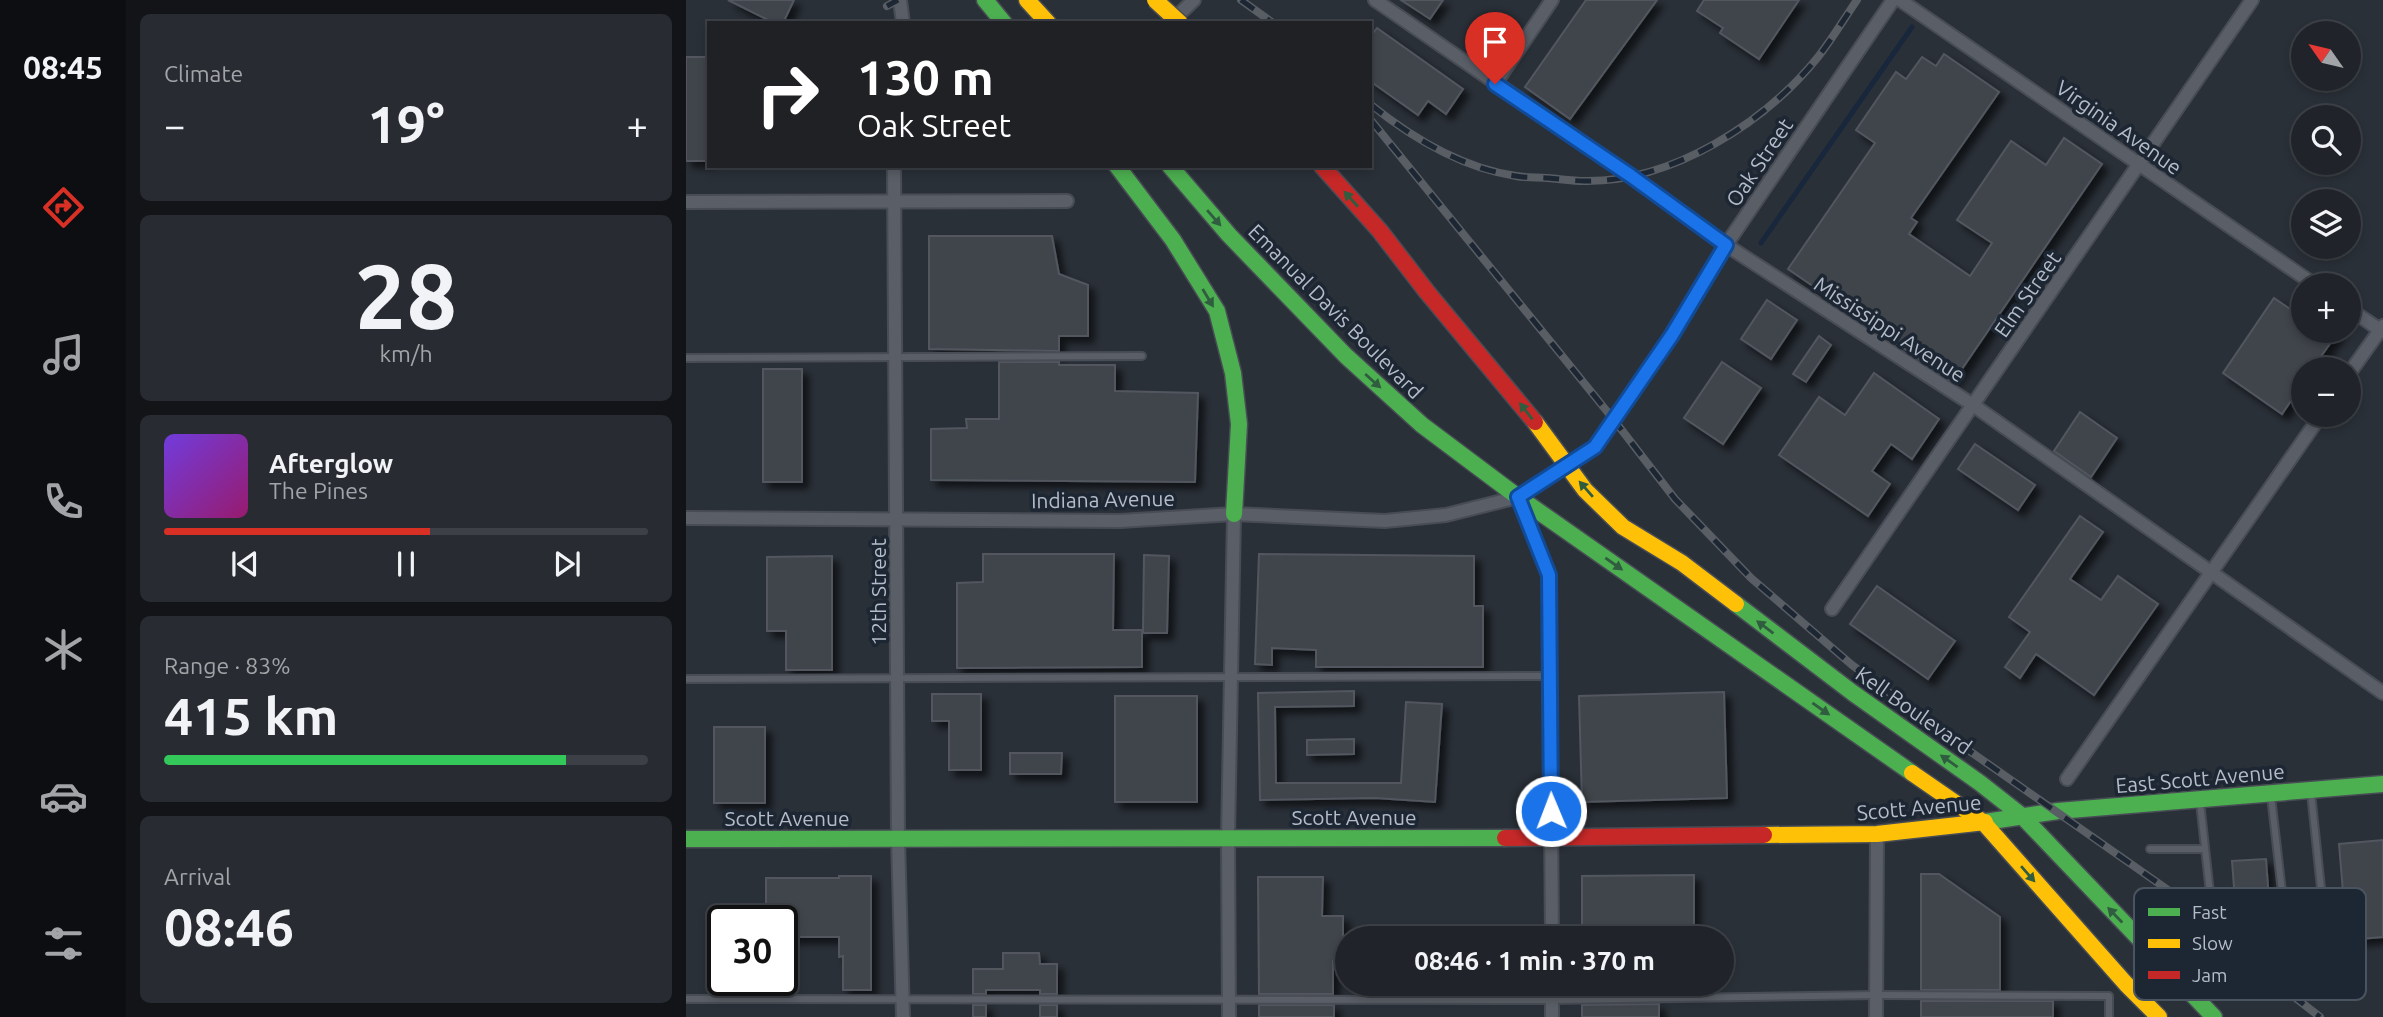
<!DOCTYPE html>
<meta charset="utf-8">
<style>
:root{--surface:#20242a;--page:#282c32;--text:#f1f3f6;--muted:#a2a4a8;--line:#3d4147;--accent:#d93025}
body{margin:0;font-family:Ubuntu,sans-serif;background:var(--page);color:var(--text);height:100vh;display:flex;flex-direction:column;font-size:26px;white-space:nowrap}
*{box-sizing:border-box;margin:0}
p{font-size:23px;color:var(--muted)}
.icon{flex:none;width:38px;height:38px;fill:none;stroke:currentColor;stroke-width:2;stroke-linecap:round;stroke-linejoin:round}
.map{position:relative;flex:1;overflow:hidden}
.details{display:flex;flex-direction:column;gap:14px;padding:14px;background:#121417;width:560px}
.details>*{flex:none}
.top-card{position:absolute;left:21px;top:21px;width:665px;height:147px;border-radius:0px;box-shadow:0 4px 10px #0003,0 0 0 2px var(--line);background:#202124;color:#fff;overflow:hidden}
.needle{width:46px;rotate:304deg}
.tools{position:absolute;left:1605px;top:21px;display:grid;gap:14px}
.tools a{display:grid;place-items:center;width:70px;height:70px;border-radius:50%;background:var(--surface);box-shadow:0 4px 10px #0003,0 0 0 2px var(--line);font-size:35px}
.speed{position:absolute;left:21px;top:905px;display:flex;gap:14px;font-size:35px;font-weight:700;text-align:center}
.speed>*{display:grid;place-content:center;width:91px;height:91px;border-radius:50%;background:var(--surface);box-shadow:0 4px 10px #0003,0 0 0 2px var(--line);line-height:1}
.speed .limit{border:4px solid #111;border-radius:10px;background:#fff;color:#111}
.pin{position:absolute;display:grid;place-items:center;width:60px;height:60px;color:#fff;margin:-72px -30px;border-radius:50% 50% 50% 0;rotate:-45deg;box-shadow:0 0 7px #0007}
.pin .icon{rotate:45deg}
.me{position:absolute;width:77px;margin:-38px;rotate:359deg;stroke-linejoin:round;filter:drop-shadow(0 0 5px #0008)}
.turn{display:flex;align-items:center;gap:24px;height:147px;padding:0 35px;font-size:32px}
.turn .icon{width:91px;height:91px;stroke-width:2.5}
.turn b{display:block;font-size:49px;line-height:60px}
.big{font-size:52px;font-weight:700;line-height:1.1}
.details .card{flex:1;display:flex;flex-direction:column;justify-content:center;gap:10px;min-width:0;padding:0 24px;border-radius:10px;background:var(--page)}
.details .dial{align-items:center;gap:0}
.dial b{font-size:91px;line-height:1}
.song{display:flex;align-items:center;gap:21px}
.cover{width:84px;height:84px;border-radius:10px;background:linear-gradient(135deg,hsl(260 70% 55%),hsl(320 70% 35%))}
.played{height:7px;border-radius:4px;background:linear-gradient(90deg,var(--accent) 55%,var(--line) 55%)}
.keys{display:flex;justify-content:space-around;direction:ltr}
.heat{display:flex;justify-content:space-between;align-items:center;font-size:38px;direction:ltr}
.charge{height:10px;border-radius:5px;background:linear-gradient(90deg,#34c759 83%,var(--line) 0)}
.trip{position:absolute;left:649px;top:926px;width:399px;height:70px;border-radius:35px;background:var(--surface);box-shadow:0 4px 10px #0003,0 0 0 2px var(--line);font-weight:700;line-height:70px;text-align:center}
main{display:flex;flex:1;min-height:0}
.dock{display:flex;flex-direction:column;width:126px;justify-content:space-around;align-items:center;background:#0d0e11;color:var(--muted)}
.dock .icon{width:49px;height:49px}
.dock .on{color:var(--accent)}
.dock b{font-size:32px;color:var(--text)}
.map>svg:first-child{display:block}
.lines{fill:none;stroke-linecap:round;stroke-linejoin:round}
.stream{stroke:#19273c;stroke-width:5}
.building{fill:#3f444c;stroke:#52575f;stroke-width:2;filter:url(#shadow)}
.lane-casing{stroke:#484c55;stroke-width:10}
.street-casing{stroke:#484c55;stroke-width:16}
.fast-casing{stroke:#484c55;stroke-width:19}
.slow-casing{stroke:#484c55;stroke-width:19}
.jam-casing{stroke:#484c55;stroke-width:19}
.lane{stroke:#5a5e66;stroke-width:6}
.street{stroke:#5a5e66;stroke-width:12}
.fast{stroke:#4caf50;stroke-width:16}
.slow{stroke:#ffc107;stroke-width:16}
.jam{stroke:#c62828;stroke-width:16}
.rail-casing{stroke:#595d64;stroke-width:8}
.rail{stroke:#1d2633;stroke-width:5;stroke-dasharray:16;stroke-linecap:butt}
.slow-bridge-casing{stroke:#484c55;stroke-width:19;stroke-linecap:butt}
.slow-bridge{stroke:#ffc107;stroke-width:16}
.oneway{fill:#305d3f}
.route-casing{stroke:#114b97;stroke-width:18}
.route{stroke:#1a73e8;stroke-width:12}
.labels{text-anchor:middle;dominant-baseline:central;stroke-width:7;stroke-linejoin:round;paint-order:stroke}
.street-label{font-size:21px;fill:#b4bcc9;stroke:#1d2633}
.key{fill:#1d2633;stroke:#4a5360;stroke-width:2}
.key-label{font-size:19px;fill:#b4bcc9}
</style>
<main>
<nav class="dock">
<b>08:45</b>
<svg class="icon on" aria-label="directions" viewBox="0 0 24 24"><path d="M12 3l9 9-9 9-9-9zM9 14v-3h6M13 9l2 2-2 2"/></svg>
<svg class="icon" aria-label="music" viewBox="0 0 24 24"><path d="M9 18V5l10-2v13"/><circle cx="6" cy="18" r="3"/><circle cx="16" cy="16" r="3"/></svg>
<svg class="icon" aria-label="phone" viewBox="0 0 24 24"><path d="M5 4h4l2 5-3 2q2 4 5 5l2-3 5 2v4C11 20 4 13 5 4z"/></svg>
<svg class="icon" aria-label="climate" viewBox="0 0 24 24"><path d="M12 3v18M4 7l16 10M4 17L20 7"/></svg>
<svg class="icon" aria-label="car" viewBox="0 0 24 24"><path d="M5 17H2v-5l4-1 3-4h7l3 4 3 1v5h-3M9 17h6M6 11h13"/><circle cx="7" cy="17" r="2"/><circle cx="17" cy="17" r="2"/></svg>
<svg class="icon" aria-label="filters" viewBox="0 0 24 24"><path d="M4 7h16M4 17h16"/><circle cx="9" cy="7" r="2"/><circle cx="15" cy="17" r="2"/></svg>
</nav>
<section class="details">
<div class="card"><p>Climate</p>
<div class="heat"><a>−</a><b class="big">19°</b><a>+</a></div>
</div>
<div class="card dial"><b>28</b><p>km/h</p></div>
<div class="card">
<div class="song"><i class="cover"></i><div><b>Afterglow</b><p>The Pines</p></div></div>
<div class="played"></div>
<div class="keys"><svg class="icon" aria-label="previous" viewBox="0 0 24 24"><path d="M18 5L8 12l10 7zM5 5v14"/></svg><svg class="icon" aria-label="pause" viewBox="0 0 24 24"><path d="M8 5v14M16 5v14"/></svg><svg class="icon" aria-label="next" viewBox="0 0 24 24"><path d="M6 5l10 7-10 7zM19 5v14"/></svg></div>
</div>
<div class="card"><p>Range · 83%</p><b class="big">415 km</b><div class="charge"></div></div>
<div class="card"><p>Arrival</p><b class="big">08:46</b></div>
</section>
<div class="map">
<svg width="1697" height="1017" viewBox="0 0 1697 1017">
<defs>
<filter id="shadow"><feDropShadow dx="6" dy="6" stdDeviation="3.5" flood-color="#0009"/></filter>
</defs>
<rect width="100%" height="100%" fill="#2a3038"/>
<g class="lines">
<path class="stream" d="M1075,243L1226,27"/>
</g>
<g class="building">
<path d="M42,0H108L97,23H88Z"/>
<path d="M715,0H757L744,19Z"/>
<path d="M900,0H971L884,119L839,87Z"/>
<path d="M1018,0H1113L1073,59L1034,33L1037,28L1011,11Z"/>
<path d="M691,28L777,89L760,114L742,101L732,115L684,81V37Z"/>
<path d="M1258,54L1313,92L1225,218L1231,222L1223,234L1284,276L1306,243L1271,220L1325,141L1360,165L1378,138L1416,164L1267,382L1102,269L1189,143L1170,130L1210,72L1220,79L1236,57L1250,66Z"/>
<rect x="0" y="57" width="23" height="104"/>
<path d="M243,236H366L373,274L402,285V336H373V351L243,349Z"/>
<path d="M1588,298L1617,318V331H1653L1626,369H1617V383L1596,414L1537,373Z"/>
<path d="M1081,300L1111,320L1085,359L1055,339Z"/>
<path d="M1133,336L1145,345L1120,382L1107,374Z"/>
<path d="M313,362H373V365H429V391L512,393L509,482L245,480V429L281,428L280,419H313Z"/>
<path d="M1036,362L1075,388L1037,444L998,418Z"/>
<rect x="77" y="369" width="39" height="113"/>
<path d="M1188,373L1253,419L1226,459L1205,444L1186,471L1204,484L1182,516L1093,455L1133,397L1159,415Z"/>
<path d="M1394,412L1431,438L1405,477L1368,451Z"/>
<path d="M1289,444L1349,485L1332,510L1272,469Z"/>
<path d="M1394,516L1417,532L1384,579L1415,600L1432,576L1472,604L1408,695L1350,654L1334,678L1319,667L1344,632L1323,617Z"/>
<path d="M297,554H428L427,630H456V667L271,668V583L297,582Z"/>
<path d="M573,554L788,556V606H797V667H630V650L586,648V665L569,664Z"/>
<path d="M458,555L483,556L481,633H457Z"/>
<path d="M146,556V670H100V631H81V557Z"/>
<path d="M1191,586L1269,641L1242,679L1164,624Z"/>
<path d="M668,691V706L589,707L590,783H715L720,702L756,704L749,802L689,798L574,800L572,693Z"/>
<path d="M1038,692L1041,798L896,802L893,696Z"/>
<path d="M246,694H295V770H263V721H246Z"/>
<rect x="429" y="696" width="82" height="106"/>
<rect x="28" y="727" width="51" height="76"/>
<path d="M668,739V754L621,755V740Z"/>
<path d="M324,753H376L375,774H324Z"/>
<path d="M1697,840V937L1661,940L1653,844Z"/>
<path d="M1580,859L1583,900L1586,899L1587,917L1571,918L1572,925L1551,926L1546,861Z"/>
<path d="M1235,874H1253L1314,917V990H1235Z"/>
<path d="M1008,875V938H896V876Z"/>
<path d="M153,876H185V990H157V956L153,957V937H96V920H80V878H153Z"/>
<path d="M572,877H637L636,916H657V961H647V994H573Z"/>
<path d="M317,953H353L354,964H371V994H354V990H300V994H287V969H317Z"/>
<path d="M897,984H973V993L896,994Z"/>
<rect x="1235" y="1001" width="132" height="16"/>
<path d="M973,1004V1017H896V1005Z"/>
<rect x="287" y="1005" width="13" height="12"/>
<rect x="354" y="1005" width="17" height="12"/>
<rect x="573" y="1005" width="75" height="12"/>
</g>
<g class="lines">
<g class="lane-casing">
<g id="lane">
<path d="M0,358L456,356"/>
<path d="M0,679L864,676"/>
<path d="M1625,793L1643,965"/>
<path d="M1585,796L1600,927L1638,923"/>
<path d="M1514,802L1524,893"/>
<path d="M1464,849H1519"/>
<path d="M0,999L866,1000L1190,995L1423,996V1017"/>
</g>
</g>
<g class="street-casing">
<g id="street">
<path d="M214,0L217,23"/>
<path d="M689,0L945,176L1040,245L1287,405L1697,693"/>
<path d="M1214,0L1629,285"/>
<path d="M484,23L508,0"/>
<path d="M809,84L866,0"/>
<path d="M208,166L212,839L217,1017"/>
<path d="M0,202L381,201"/>
<path d="M1662,308L1697,332"/>
<path d="M1662,375L1697,326"/>
<path d="M833,498L863,575L866,938"/>
<path d="M0,518L434,521L548,514L699,521L760,515L832,497L909,447L986,335L1040,245L1207,0"/>
<path d="M1146,609L1566,0"/>
<path d="M1381,779L1635,415"/>
<path d="M866,984V1017"/>
<path d="M543,1017L542,838L548,514"/>
<path d="M1190,1017L1191,834"/>
</g>
</g>
<g class="fast-casing">
<g id="fast">
<path d="M299,0L318,23"/>
<path d="M431,166L487,240L531,311L547,373L553,424L548,514"/>
<path d="M484,166L543,235L660,356L736,425L832,497L1226,773"/>
<path d="M1050,604L1167,693L1294,783L1336,816L1528,1017"/>
<path d="M1299,822L1372,811L1697,784"/>
<path d="M0,839L819,838"/>
</g>
</g>
<g class="slow-casing">
<g id="slow">
<path d="M341,0L362,23"/>
<path d="M849,422L899,490L937,527L996,563L1050,604"/>
<path d="M1226,773L1297,822L1440,984L1473,1017"/>
<path d="M1078,835L1191,834L1299,822"/>
</g>
</g>
<g class="jam-casing">
<g id="jam">
<path d="M636,166L694,231L741,292L849,422"/>
<path d="M819,838L1078,835"/>
</g>
</g>
<use href="#lane" class="lane"/>
<use href="#street" class="street"/>
<use href="#fast" class="fast"/>
<use href="#slow" class="slow"/>
<use href="#jam" class="jam"/>
<g class="rail-casing">
<g id="rail">
<path d="M555,0L587,23"/>
<path d="M201,6L212,0"/>
<path d="M684,104C726,138 776,168 830,176C841,178 852,177 862,178C874,179 887,181 899,181C986,182 1079,123 1132,57C1146,39 1158,19 1171,0"/>
<path d="M684,119L928,420L989,499L1065,578L1166,665L1255,731L1502,904L1570,967L1634,1017"/>
</g>
</g>
<use href="#rail" class="rail"/>
<g class="slow-bridge-casing">
<path id="slow-bridge" d="M469,0L494,23"/>
</g>
<use href="#slow-bridge" class="slow-bridge"/>
</g>
<defs><path id="oneway-solid" d="M-6-.8H1V-3.2L6.5 0L1 3.2V.8H-6Z" transform="scale(1.75)"/></defs>
<g class="oneway">
<use href="#oneway-solid" transform="translate(665 199) rotate(-132)"/>
<use href="#oneway-solid" transform="translate(528 218) rotate(49)"/>
<use href="#oneway-solid" transform="translate(522 298) rotate(59)"/>
<use href="#oneway-solid" transform="translate(687 381) rotate(42)"/>
<use href="#oneway-solid" transform="translate(840 411) rotate(-128)"/>
<use href="#oneway-solid" transform="translate(900 489) rotate(-131)"/>
<use href="#oneway-solid" transform="translate(928 564) rotate(35)"/>
<use href="#oneway-solid" transform="translate(1079 627) rotate(-143)"/>
<use href="#oneway-solid" transform="translate(1135 709) rotate(35)"/>
<use href="#oneway-solid" transform="translate(1263 761) rotate(-145)"/>
<use href="#oneway-solid" transform="translate(1342 874) rotate(49)"/>
<use href="#oneway-solid" transform="translate(1429 915) rotate(-134)"/>
</g>
<g class="lines">
<g class="route-casing">
<path id="route" d="M809,84L945,176L1040,245L986,335L909,447L832,497L863,575L865,811"/>
</g>
<use href="#route" class="route"/>
</g>
<g class="labels">
<g class="street-label">
<text transform="translate(1433 127) rotate(35)">Virginia Avenue</text>
<text transform="translate(1073 162) rotate(-56)">Oak Street</text>
<text transform="translate(1341 294) rotate(-55)">Elm Street</text>
<text transform="translate(650 311) rotate(45)">Emanual Davis Boulevard</text>
<text transform="translate(1204 329) rotate(33)">Mississippi Avenue</text>
<text transform="translate(417 499) rotate(-1)">Indiana Avenue</text>
<text transform="translate(192 592) rotate(-90)">12th Street</text>
<text transform="translate(1228 710) rotate(35)">Kell Boulevard</text>
<text transform="translate(1514 778) rotate(-5)">East Scott Avenue</text>
<text transform="translate(1233 807) rotate(-5)">Scott Avenue</text>
<text x="668" y="817">Scott Avenue</text>
<text x="101" y="818">Scott Avenue</text>
</g>
</g>
<rect x="1448" y="888" width="232" height="112" rx="10" class="key"/>
<rect x="1462" y="908" width="32" height="8" fill="#4caf50"/>
<rect x="1462" y="939" width="32" height="9" fill="#ffc107"/>
<rect x="1462" y="971" width="32" height="8" fill="#c62828"/>
<g class="key-label">
<text x="1506" y="919">Fast</text>
<text x="1506" y="950">Slow</text>
<text x="1506" y="982">Jam</text>
</g>
</svg>
<div class="tools">
<a><svg class="needle" viewBox="-14 -14 28 28"><path d="M0-13l5 13h-10z" fill="#e53935"/><path d="M0 13l5-13h-10z" fill="#a2a4a8"/></svg></a>
<a><svg class="icon" aria-label="search" viewBox="0 0 24 24"><circle cx="10" cy="10" r="6"/><path d="M15 15l6 6"/></svg></a>
<a><svg class="icon" aria-label="layers" viewBox="0 0 24 24"><path d="M12 4l9 5-9 5-9-5zM3 14l9 5 9-5"/></svg></a>
<a>+</a>
<a>−</a>
</div>
<div class="speed"><div class="limit">30</div></div>
<div class="pin" style="left:809px;top:84px;background:#d93025"><svg class="icon" aria-label="arrive" viewBox="0 0 24 24"><path d="M6 21V4h12l-3 4 3 4H6"/></svg></div>
<svg class="me" style="left:865px;top:811px" viewBox="-20 -20 40 40"><circle r="17" fill="#1a73e8" stroke="#fff" stroke-width="3"/><path d="M0-11L8 9 0 5-8 9z" fill="#fff"/></svg>
<div class="trip">08:46 · 1 min · 370 m</div>
<div class="top-card">
<div class="turn"><svg class="icon" aria-label="right" viewBox="0 0 24 24"><path d="M7 20v-9h11M14 6l5 5-5 5"/></svg><div><b>130 m</b>Oak Street</div></div>
</div>
</div>
</main>
